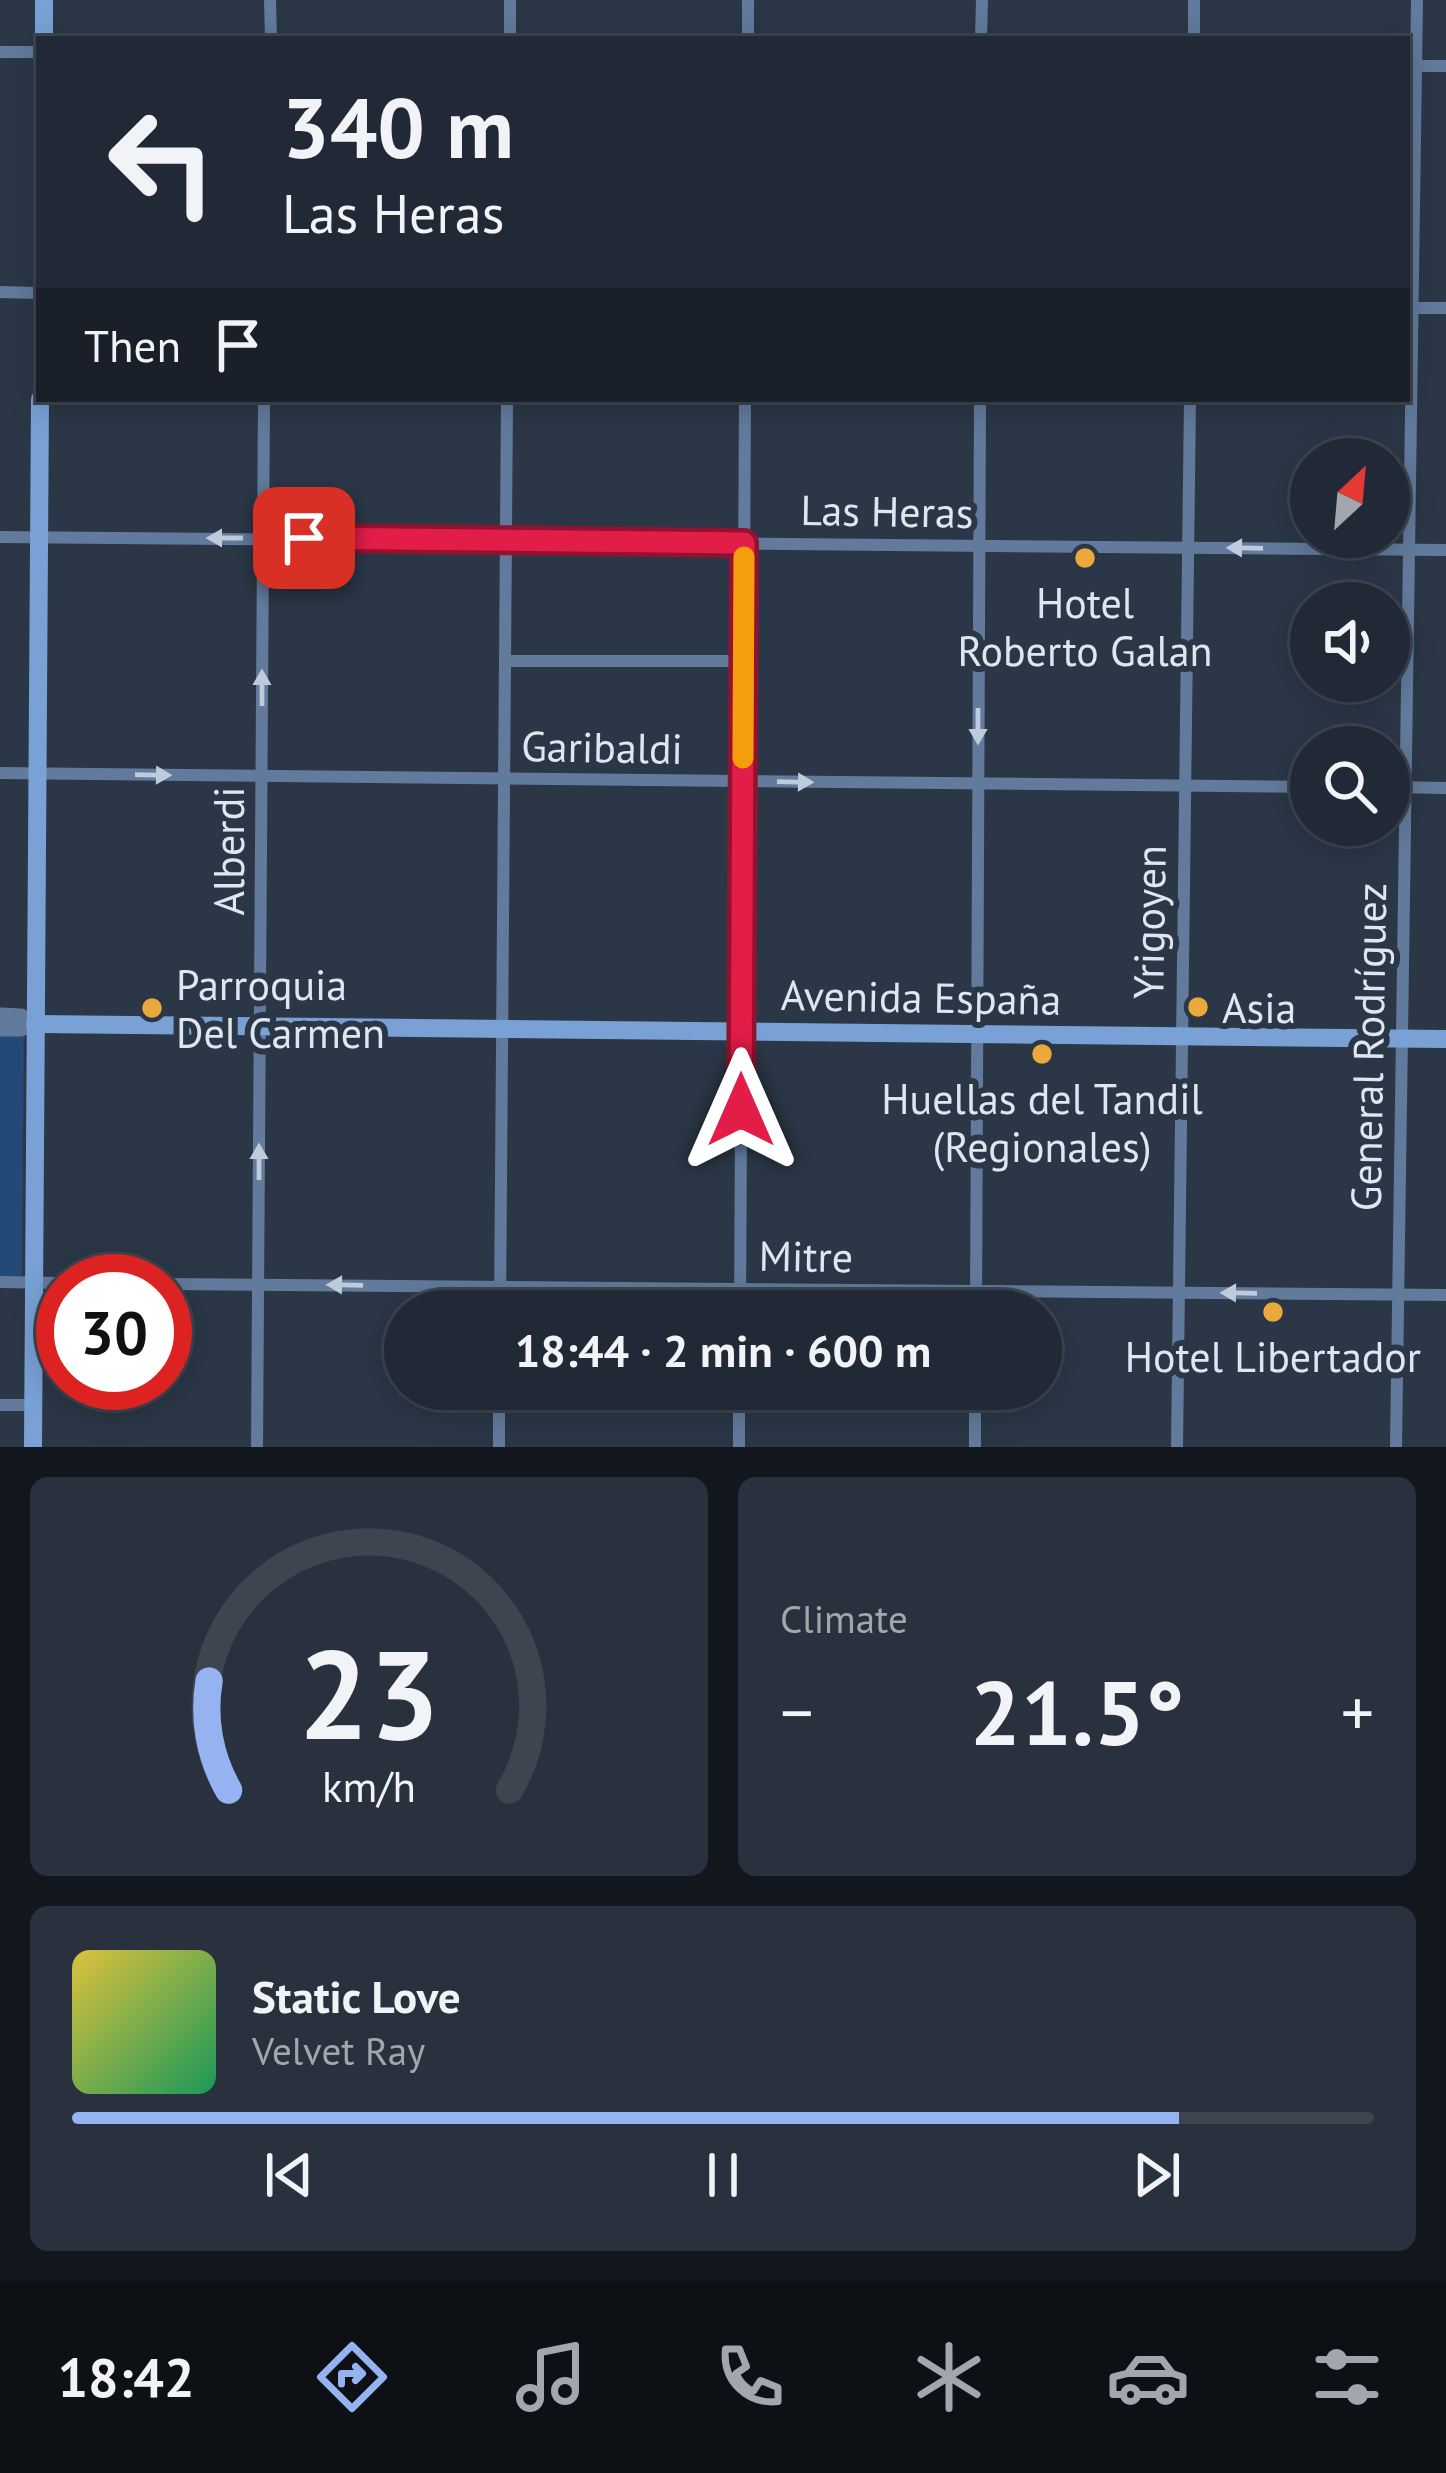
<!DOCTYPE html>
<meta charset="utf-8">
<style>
:root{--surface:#202935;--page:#28313d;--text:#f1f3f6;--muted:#a2a6ad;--line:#3d4550;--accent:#95b2f1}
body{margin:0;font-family:"PT Sans",sans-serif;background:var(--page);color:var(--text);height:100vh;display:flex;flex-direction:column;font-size:45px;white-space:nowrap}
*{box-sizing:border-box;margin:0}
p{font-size:39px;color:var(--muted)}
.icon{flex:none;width:66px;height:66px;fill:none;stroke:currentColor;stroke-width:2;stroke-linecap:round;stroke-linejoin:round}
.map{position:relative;height:1447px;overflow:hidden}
.sheet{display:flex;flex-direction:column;gap:30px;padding:30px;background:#12171d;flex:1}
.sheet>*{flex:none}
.top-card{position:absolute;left:36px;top:36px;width:1374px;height:366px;border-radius:0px;box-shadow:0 6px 30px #0003,0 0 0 3px var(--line);background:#202935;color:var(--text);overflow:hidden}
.needle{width:78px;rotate:26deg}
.buttons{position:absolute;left:1290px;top:438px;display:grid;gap:24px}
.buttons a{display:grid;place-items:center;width:120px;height:120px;border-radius:50%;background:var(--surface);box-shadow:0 6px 30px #0003,0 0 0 3px var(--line);font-size:60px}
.speed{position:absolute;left:36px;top:1254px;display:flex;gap:24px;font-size:60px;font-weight:700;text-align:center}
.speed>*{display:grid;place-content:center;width:156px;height:156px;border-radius:50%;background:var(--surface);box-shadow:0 6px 30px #0003,0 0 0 3px var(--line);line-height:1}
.speed .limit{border:18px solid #d22;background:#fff;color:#111}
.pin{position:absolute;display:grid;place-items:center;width:102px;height:102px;color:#fff;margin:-51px;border-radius:24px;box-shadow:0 6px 18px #0006}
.me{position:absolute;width:132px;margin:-66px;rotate:0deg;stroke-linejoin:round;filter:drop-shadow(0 0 9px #0008)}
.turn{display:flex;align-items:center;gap:42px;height:252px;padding:0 48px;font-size:54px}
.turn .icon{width:156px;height:156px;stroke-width:2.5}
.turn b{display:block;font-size:84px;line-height:102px}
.then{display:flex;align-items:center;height:114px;padding:0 48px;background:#0003;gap:24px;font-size:45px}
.big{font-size:90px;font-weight:800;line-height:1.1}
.sheet .widget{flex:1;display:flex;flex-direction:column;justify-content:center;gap:18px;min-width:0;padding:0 42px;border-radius:18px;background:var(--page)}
.sheet .dial{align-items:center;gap:0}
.dial svg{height:312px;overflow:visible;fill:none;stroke:var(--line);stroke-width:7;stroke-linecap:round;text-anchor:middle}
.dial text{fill:var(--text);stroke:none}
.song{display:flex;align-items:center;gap:36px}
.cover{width:144px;height:144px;border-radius:18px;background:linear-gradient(135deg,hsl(50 70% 55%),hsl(150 70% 35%))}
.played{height:12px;border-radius:6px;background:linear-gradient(90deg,var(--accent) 85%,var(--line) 85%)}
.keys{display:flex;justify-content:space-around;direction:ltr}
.heat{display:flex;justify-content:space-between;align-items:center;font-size:66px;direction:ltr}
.sheet .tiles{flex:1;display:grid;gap:30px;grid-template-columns:1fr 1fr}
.widget:last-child{grid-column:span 2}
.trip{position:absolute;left:384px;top:1290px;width:678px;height:120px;border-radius:60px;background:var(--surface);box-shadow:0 6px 30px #0003,0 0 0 3px var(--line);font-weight:800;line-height:120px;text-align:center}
.menu{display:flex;height:192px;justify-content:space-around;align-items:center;background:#0d1015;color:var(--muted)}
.menu .icon{width:84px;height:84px}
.menu .selected{color:var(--accent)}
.menu b{font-size:54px;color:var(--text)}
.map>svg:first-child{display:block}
.park{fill:#234977}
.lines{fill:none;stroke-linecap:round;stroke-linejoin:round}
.minor{stroke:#627b9c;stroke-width:12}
.tertiary{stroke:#627b9c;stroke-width:15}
.secondary{stroke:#79a1d5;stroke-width:18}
.oneway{fill:#bfcbdb}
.route-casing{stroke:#92132f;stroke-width:30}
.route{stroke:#e11d48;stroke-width:21}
.slow{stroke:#f59e0b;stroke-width:21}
.poi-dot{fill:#eca93b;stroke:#2b3747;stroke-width:4.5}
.labels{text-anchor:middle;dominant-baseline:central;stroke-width:12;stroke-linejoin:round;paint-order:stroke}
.street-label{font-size:42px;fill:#dee6f0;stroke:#2b3747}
.poi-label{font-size:42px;fill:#dee6f0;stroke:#2b3747}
</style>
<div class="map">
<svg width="1446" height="1447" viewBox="0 0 1446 1447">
<rect width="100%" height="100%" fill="#2b3747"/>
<path class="park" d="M0,1035H24L22,1276H0Z"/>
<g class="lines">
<g class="minor">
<path d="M270,0L271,39"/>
<path d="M510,39V0"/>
<path d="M748,39V0"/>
<path d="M981,39L982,0"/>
<path d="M1194,39V0"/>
<path d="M0,52H39"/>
<path d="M1407,66H1446"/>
<path d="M0,292L39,293"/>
<path d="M1408,308H1446"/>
<path d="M0,537L1446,550"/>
<path d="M505,661H744"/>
<path d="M0,773L1311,787"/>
<path d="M1389,787L1446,788"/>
<path d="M0,1282L63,1283"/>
<path d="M165,1284L1446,1295"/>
<path d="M500,1311L507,399"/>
<path d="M740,1311L745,399"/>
<path d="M976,1311L980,399"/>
<path d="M0,1405H34"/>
<path d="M257,1447L264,399"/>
<path d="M499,1447V1389"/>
<path d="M739,1447V1389"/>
<path d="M975,1447V1389"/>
<path d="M1177,1447L1190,399"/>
<path d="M1396,1447L1417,0"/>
</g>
<g class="tertiary">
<path d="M0,1015L21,1016L35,1024"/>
<path d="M0,1029H21L35,1024"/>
</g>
<g class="secondary">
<path d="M44,39V0"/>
<path d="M35,1024L1446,1039"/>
<path d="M33,1447L40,399"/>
</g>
</g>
<defs><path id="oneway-solid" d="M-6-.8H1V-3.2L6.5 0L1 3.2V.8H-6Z" transform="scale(3)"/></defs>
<g class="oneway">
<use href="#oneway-solid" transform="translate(225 538) rotate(-180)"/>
<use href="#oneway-solid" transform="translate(1245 548) rotate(-179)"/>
<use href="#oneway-solid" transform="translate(262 688) rotate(-90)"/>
<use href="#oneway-solid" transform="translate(978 726) rotate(90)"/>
<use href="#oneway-solid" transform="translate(153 775) rotate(1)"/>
<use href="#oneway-solid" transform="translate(795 782) rotate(1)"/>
<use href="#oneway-solid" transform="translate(259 1162) rotate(-90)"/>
<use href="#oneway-solid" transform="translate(345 1285) rotate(-179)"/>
<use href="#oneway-solid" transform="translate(1239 1293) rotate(-179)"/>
</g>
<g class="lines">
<g class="route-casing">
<path id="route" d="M304,538L744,543L741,1110"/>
</g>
<use href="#route" class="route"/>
<path class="slow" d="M743,758L744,557"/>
</g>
<g class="poi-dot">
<circle cx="1085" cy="558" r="12"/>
<circle cx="1198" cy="1007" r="12"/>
<circle cx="152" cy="1008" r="12"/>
<circle cx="1042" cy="1054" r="12"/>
<circle cx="1273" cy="1312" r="12"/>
</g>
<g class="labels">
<g class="street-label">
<text transform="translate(887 511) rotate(1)">Las Heras</text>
<text transform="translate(602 747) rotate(1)">Garibaldi</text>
<text transform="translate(228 851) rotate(-90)">Alberdi</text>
<text transform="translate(1149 922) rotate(-89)">Yrigoyen</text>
<text transform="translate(921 997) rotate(1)">Avenida España</text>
<text transform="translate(1368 1047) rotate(-89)">General Rodríguez</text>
<text transform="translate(806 1256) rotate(1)">Mitre</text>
</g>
<g class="poi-label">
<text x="1085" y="602">Hotel<tspan x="1085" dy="48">Roberto Galan</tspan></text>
<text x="176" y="984" text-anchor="start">Parroquia<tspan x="176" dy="48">Del Carmen</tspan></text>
<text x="1222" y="1007" text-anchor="start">Asia</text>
<text x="1042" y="1098">Huellas del Tandil<tspan x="1042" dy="48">(Regionales)</tspan></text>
<text x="1273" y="1356">Hotel Libertador</text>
</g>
</g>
</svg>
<div class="buttons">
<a><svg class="needle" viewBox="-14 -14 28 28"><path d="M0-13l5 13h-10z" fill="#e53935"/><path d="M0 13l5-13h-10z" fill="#a2a6ad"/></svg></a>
<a><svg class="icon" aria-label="sound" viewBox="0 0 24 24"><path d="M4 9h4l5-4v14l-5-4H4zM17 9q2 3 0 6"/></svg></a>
<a><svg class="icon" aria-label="search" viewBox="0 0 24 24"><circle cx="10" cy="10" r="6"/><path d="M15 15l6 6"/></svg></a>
</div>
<div class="speed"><div class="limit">30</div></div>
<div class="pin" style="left:304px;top:538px;background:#d93025"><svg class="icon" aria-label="arrive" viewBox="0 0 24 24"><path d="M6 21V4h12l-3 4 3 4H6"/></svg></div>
<svg class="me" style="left:741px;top:1110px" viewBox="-20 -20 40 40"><path d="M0-17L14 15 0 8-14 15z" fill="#e11d48" stroke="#fff" stroke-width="4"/></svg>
<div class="trip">18:44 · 2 min · 600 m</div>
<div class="top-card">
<div class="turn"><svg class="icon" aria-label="left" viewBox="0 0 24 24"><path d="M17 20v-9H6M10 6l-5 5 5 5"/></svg><div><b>340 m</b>Las Heras</div></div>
<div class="then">Then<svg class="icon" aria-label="arrive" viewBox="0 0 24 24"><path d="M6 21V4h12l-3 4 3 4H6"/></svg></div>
</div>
</div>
<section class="sheet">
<div class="tiles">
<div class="widget dial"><svg viewBox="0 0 100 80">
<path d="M14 69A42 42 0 1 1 86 69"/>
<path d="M14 69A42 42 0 0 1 9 41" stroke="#95b2f1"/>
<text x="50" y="56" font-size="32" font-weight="700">23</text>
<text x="50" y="72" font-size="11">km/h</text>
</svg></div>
<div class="widget"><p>Climate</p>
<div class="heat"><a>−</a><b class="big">21.5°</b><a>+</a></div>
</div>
<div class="widget">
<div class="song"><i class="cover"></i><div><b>Static Love</b><p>Velvet Ray</p></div></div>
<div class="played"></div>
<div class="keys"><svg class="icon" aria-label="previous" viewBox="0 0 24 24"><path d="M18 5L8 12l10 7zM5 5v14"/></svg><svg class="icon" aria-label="pause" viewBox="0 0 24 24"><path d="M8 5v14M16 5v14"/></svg><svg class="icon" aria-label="next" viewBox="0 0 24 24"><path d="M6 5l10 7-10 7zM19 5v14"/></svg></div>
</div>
</div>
</section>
<nav class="menu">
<b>18:42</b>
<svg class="icon selected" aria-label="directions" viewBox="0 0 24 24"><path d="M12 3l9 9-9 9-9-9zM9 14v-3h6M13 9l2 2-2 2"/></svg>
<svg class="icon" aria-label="music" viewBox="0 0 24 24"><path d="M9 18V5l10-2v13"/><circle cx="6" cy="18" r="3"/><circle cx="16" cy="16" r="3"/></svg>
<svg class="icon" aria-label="phone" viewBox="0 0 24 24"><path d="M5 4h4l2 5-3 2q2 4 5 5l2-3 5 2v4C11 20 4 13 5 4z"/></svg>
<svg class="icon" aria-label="climate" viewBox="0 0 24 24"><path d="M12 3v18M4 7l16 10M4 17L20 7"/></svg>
<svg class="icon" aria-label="car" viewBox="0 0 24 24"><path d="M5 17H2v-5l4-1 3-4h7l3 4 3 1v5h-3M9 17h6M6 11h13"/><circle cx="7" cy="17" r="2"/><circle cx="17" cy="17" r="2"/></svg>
<svg class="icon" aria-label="filters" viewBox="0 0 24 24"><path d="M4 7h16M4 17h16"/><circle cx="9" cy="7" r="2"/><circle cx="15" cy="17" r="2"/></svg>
</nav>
